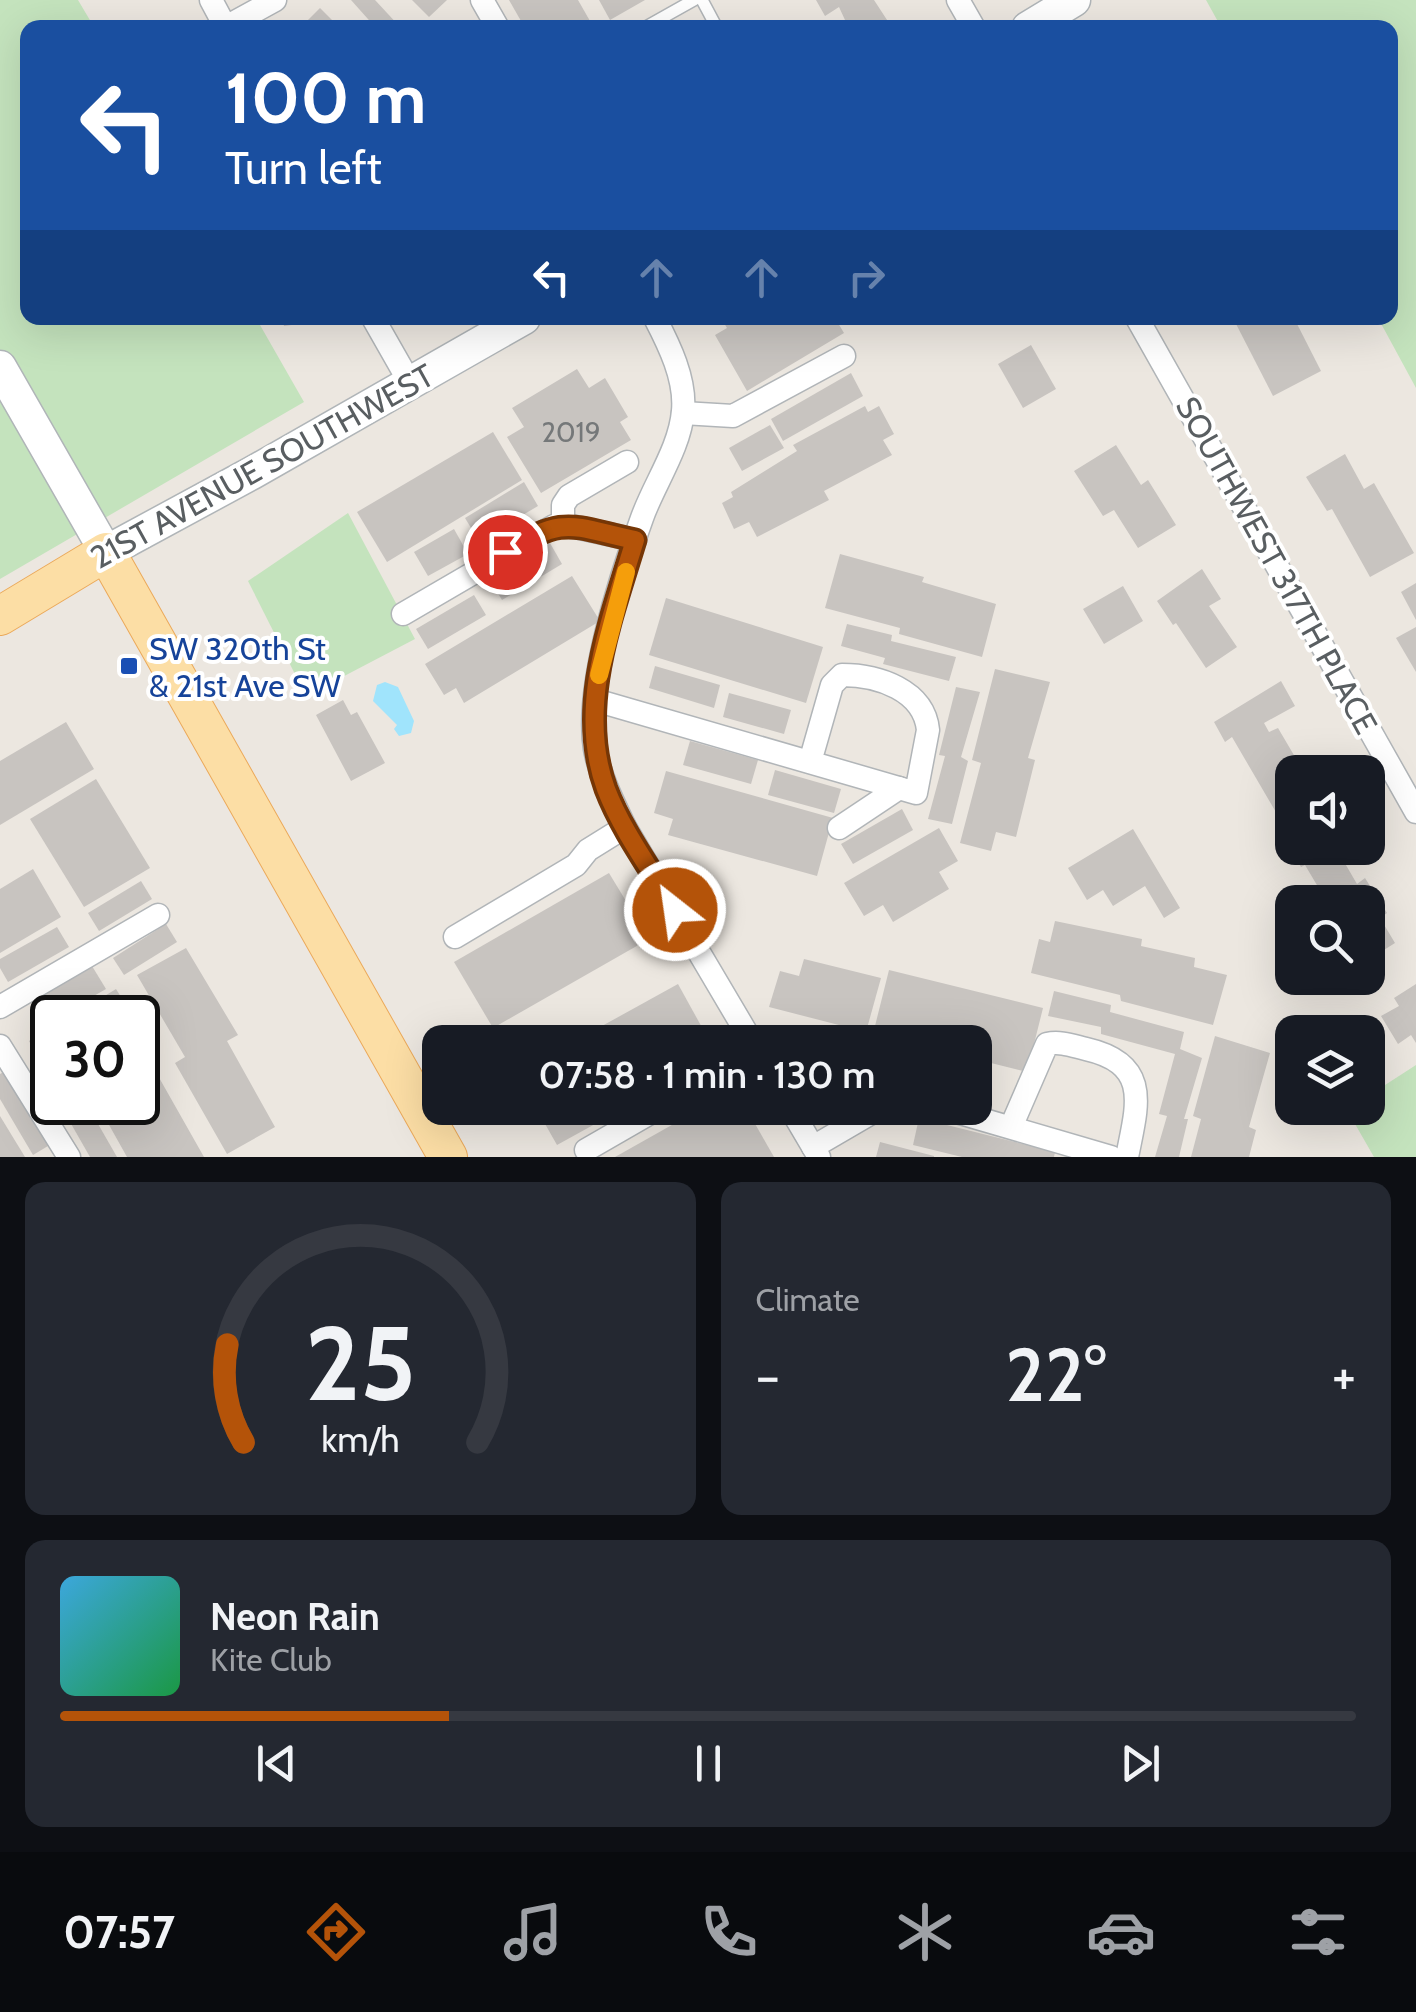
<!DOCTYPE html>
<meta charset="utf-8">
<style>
:root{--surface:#171b24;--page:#242831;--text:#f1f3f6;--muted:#9ea1a6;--line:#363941;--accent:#b45309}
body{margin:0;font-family:Cabin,sans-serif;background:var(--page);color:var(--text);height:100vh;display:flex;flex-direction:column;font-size:38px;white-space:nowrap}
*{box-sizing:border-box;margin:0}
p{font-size:32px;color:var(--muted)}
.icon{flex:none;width:55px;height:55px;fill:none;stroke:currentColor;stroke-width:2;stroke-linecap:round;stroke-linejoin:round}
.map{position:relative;height:1157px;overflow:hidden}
.side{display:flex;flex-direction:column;gap:25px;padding:25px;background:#0d0f14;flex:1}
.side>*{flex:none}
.banner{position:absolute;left:20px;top:20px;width:1378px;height:305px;border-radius:20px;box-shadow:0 10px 40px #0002;background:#1a4fa0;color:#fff;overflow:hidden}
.tools{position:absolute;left:1275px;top:755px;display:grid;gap:20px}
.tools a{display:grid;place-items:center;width:110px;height:110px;border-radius:20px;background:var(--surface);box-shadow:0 10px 40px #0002;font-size:50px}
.speed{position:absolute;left:30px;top:995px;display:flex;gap:20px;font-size:50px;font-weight:700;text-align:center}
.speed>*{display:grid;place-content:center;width:130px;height:130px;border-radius:50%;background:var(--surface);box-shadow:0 10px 40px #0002;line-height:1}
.speed .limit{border:5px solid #111;border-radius:15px;background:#fff;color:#111}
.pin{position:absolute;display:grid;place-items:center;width:85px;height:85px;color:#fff;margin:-42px;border:5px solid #fff;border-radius:50%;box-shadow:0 2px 10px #0007}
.me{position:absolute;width:110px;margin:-55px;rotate:330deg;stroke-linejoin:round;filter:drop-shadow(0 0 8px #0008)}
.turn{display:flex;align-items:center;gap:35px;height:210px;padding:0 40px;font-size:45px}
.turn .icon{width:130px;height:130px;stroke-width:2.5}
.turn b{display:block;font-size:70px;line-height:85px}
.lanes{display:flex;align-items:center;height:95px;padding:0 40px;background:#0003;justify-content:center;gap:50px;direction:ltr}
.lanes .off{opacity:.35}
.big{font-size:75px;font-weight:600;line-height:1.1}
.side .card{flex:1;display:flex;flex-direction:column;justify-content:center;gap:15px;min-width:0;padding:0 35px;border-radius:20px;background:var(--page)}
.side .dial{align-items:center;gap:0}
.dial svg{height:260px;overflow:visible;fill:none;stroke:var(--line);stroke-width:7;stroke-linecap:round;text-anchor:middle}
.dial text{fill:var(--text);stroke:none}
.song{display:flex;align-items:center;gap:30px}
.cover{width:120px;height:120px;border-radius:15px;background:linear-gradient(135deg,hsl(200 70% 55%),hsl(140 70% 35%))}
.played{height:10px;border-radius:5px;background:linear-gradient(90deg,var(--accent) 30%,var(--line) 30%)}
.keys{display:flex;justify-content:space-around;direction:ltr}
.heat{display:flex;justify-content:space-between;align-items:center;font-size:55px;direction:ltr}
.side .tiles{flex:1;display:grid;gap:25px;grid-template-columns:1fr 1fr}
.card:last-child{grid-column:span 2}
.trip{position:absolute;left:422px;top:1025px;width:570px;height:100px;border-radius:20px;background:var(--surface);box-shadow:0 10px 40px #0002;font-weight:600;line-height:100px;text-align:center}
.tab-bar{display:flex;height:160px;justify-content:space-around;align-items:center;background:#090b0e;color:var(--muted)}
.tab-bar .icon{width:70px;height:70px}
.tab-bar .on{color:var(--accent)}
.tab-bar b{font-size:45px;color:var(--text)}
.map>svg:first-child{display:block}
.green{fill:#c4e3bd}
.water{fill:#a0e4fc}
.building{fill:#c8c4c0}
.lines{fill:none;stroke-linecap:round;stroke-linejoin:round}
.lane-casing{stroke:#b1b5b8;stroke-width:14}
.street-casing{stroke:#b1b5b8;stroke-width:25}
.secondary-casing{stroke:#b0b5b8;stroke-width:35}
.primary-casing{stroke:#eba95a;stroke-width:40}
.lane{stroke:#fff;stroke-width:11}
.street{stroke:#fff;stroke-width:22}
.secondary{stroke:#fff;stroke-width:32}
.primary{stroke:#fcdea5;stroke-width:38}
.route-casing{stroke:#753606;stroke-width:25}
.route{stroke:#b45309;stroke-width:18}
.slow{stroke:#f59e0b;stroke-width:18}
.transit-dot{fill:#1a4fb4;stroke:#fff;stroke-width:4}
.labels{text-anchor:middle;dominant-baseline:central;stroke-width:8;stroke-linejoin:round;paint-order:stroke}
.number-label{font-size:28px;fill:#757879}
.street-label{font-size:32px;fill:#595e61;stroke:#fff}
.transit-label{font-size:32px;fill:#164399;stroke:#fff;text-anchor:start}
</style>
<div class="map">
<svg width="1416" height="1157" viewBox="0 0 1416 1157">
<rect width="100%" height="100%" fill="#ece7e0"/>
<g class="green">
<path d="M0,0H78L94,27L28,28V318H256L304,402L0,579Z"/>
<path d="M1206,0H1416V388L1378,318H1390V28L1221,27Z"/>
<path d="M348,513L415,639L306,696L248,581Z"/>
<path d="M1416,1065V1157H1374L1347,1110L1368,1108V1096Z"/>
</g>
<path class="water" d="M385,682L398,687L414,721L411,733L399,736L394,729L397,725L373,701L377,685Z"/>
<g class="building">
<path d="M351,0H375L401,28H376Z"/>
<path d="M412,0H447L429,17Z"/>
<path d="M509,0H578L594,28H525Z"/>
<path d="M599,0H645L610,20Z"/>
<path d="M816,0H874L889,23L881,28H835L845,20L839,7L825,16Z"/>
<path d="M320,8L340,28H300Z"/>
<path d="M282,318H329V320L284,326Z"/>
<path d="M721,318H824L826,321L835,318L844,333L747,391L715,335L727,328Z"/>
<path d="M1243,318H1294L1321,371L1273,396L1235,322Z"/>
<path d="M1031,345L1056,389L1023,408L998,364Z"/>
<path d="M577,369L589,388L605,378L628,417L620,422L631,440L541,493L507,437L524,427L512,408Z"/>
<path d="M851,373L863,396L783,441L771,419Z"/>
<path d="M865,406L868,412L879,406L894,434L883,440L892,455L824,491L829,500L757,537L749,522L734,529L722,503L733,497L731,492L797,451L793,445Z"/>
<path d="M770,425L784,448L742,471L729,448Z"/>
<path d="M493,432L522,480L387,562L357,512Z"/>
<path d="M1116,445L1141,485L1148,480L1176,525L1138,548L1114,510L1103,516L1074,471Z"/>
<path d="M1345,454L1364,489L1374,483L1414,553L1370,577L1332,509L1327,511L1306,477Z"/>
<path d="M524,482L538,506L479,541L465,518Z"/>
<path d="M454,529L468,554L428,576L414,552Z"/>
<path d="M550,543L562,564L502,600L489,579Z"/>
<path d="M840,554L924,577L922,582L996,604L982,657L899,634L900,628L825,608Z"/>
<path d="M1202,569L1221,599L1209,606L1237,647L1206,668L1176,623L1173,625L1157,601Z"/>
<path d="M572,576L600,621L464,703L456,688L444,695L425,664Z"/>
<path d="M1416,583V620L1401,592Z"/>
<path d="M1123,586L1143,621L1104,644L1083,609Z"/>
<path d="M474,595L486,615L428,649L416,629Z"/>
<path d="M666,598L823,647L806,703L649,655Z"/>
<path d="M847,624L892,635L891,641L956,657L949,681L883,664L885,658L841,646Z"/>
<path d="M1416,627V672L1396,638Z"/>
<path d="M655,666L720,685L714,708L649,688Z"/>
<path d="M995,669L1050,682L1028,758L1035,760L1016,837L996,832L991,851L960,843L981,763L972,760Z"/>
<path d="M1281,681L1295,706L1264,723L1269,732L1278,728L1298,762L1291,766L1295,772L1292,805L1277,814L1232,737L1225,742L1214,722Z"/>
<path d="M956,687L980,692L961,757L968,761L952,824L928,819L945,756L939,755Z"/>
<path d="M729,693L791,710L784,734L723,717Z"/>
<path d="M343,700L351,715L357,712L385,763L351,781L316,715Z"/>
<path d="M66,722L94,769L0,825V761Z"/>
<path d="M690,741L758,760L751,784L683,765Z"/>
<path d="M775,770L841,789L834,813L768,795Z"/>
<path d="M666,771L833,818L817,876L668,835L673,819L654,813Z"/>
<path d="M96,779L150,868L84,907L30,819Z"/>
<path d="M902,809L913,830L853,864L841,844Z"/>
<path d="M939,828L958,861L939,872L949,889L893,922L883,905L864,916L844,883Z"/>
<path d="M1133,829L1180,908L1164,918L1145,886L1113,906L1103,890L1087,900L1068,868Z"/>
<path d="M1293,848H1336L1357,884L1365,878L1387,913L1380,918L1395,943L1368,960V902H1327L1305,865L1301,867L1290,849Z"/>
<path d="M33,869L61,917L0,953V889Z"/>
<path d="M609,873L649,939L493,1028L454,962Z"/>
<path d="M141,881L152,899L99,931L88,913Z"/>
<path d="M1055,921L1142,939L1141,946L1195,958L1194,967L1227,975L1213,1025L1121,1001L1120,995L1031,973L1039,939L1050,942Z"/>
<path d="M166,924L177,942L124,975L113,958Z"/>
<path d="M57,927L69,947L8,982L0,968V959Z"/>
<path d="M186,948L238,1035L227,1041L275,1127L227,1154L175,1063L185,1057L137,975Z"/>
<path d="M804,959L881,978L866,1032L769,1007L780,971L799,976Z"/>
<path d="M92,966L106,989L57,1017L44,995Z"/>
<path d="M889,970L1043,1008L1027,1072L975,1059V1042H909L873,1034Z"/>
<path d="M678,984L710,1042H573Z"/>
<path d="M1416,984V1043L1411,1035L1398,1044L1381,1016L1399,1006L1394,998Z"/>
<path d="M116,989L134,1018H69Z"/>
<path d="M1054,991L1111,1005L1110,1012L1184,1032L1180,1049L1202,1058L1184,1119H1188L1179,1157H1155L1167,1116L1159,1114L1175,1054L1101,1034V1027L1048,1016Z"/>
<path d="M52,1027V1081L29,1041Z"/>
<path d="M1215,1036L1270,1053L1249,1127L1256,1130L1249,1157H1191L1201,1119L1193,1116Z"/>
<path d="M9,1069L53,1143L33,1155L0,1099V1074Z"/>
<path d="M157,1074L204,1157H127L99,1107L107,1102H138V1085Z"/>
<path d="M86,1103L117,1157H90L66,1115Z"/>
<path d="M536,1108H624L557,1145Z"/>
<path d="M702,1108H746L774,1157H615Z"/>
<path d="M0,1116L25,1157H0Z"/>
<path d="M919,1118L1055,1152L1054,1157H962L913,1145Z"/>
<path d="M880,1142L934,1156V1157H876Z"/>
</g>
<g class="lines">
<g class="lane-casing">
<g id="lane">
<path d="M702,0L717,28"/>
<path d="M644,28L694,0"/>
</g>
</g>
<g class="street-casing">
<g id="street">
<path d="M211,0L226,28"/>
<path d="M482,0L498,28"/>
<path d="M958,0L974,28"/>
<path d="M226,27L275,0"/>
<path d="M373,318L410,383"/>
<path d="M655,318C669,345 686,379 683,411C680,448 654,484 642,518C620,578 585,687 595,749C600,777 613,802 625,827L752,1042"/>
<path d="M1137,318L1416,812"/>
<path d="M683,413L733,416L844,356"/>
<path d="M563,525V505L569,496L627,462"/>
<path d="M403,614L554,526H571L635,540"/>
<path d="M595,700L916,793L928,730C924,690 878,675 842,675L832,685L810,762"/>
<path d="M839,828L899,788"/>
<path d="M455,937L576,865L588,850L625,827"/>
<path d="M0,1007L158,915"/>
<path d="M0,1046L69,1157"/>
<path d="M790,1108L819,1157"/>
<path d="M943,1108L1111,1157"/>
<path d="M1011,1127L1047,1044C1061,1041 1073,1046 1086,1049C1152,1064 1137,1106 1127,1157"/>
<path d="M813,1147L880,1108"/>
<path d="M586,1150L659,1108"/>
</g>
</g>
<g class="secondary-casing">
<g id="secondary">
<path d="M1028,28L1074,0"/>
<path d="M0,367L106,552L252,473L524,318"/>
</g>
</g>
<g class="primary-casing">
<path id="primary" d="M0,616L106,552L448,1157"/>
</g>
<use href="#lane" class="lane"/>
<use href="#street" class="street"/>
<use href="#secondary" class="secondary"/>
<use href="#primary" class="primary"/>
</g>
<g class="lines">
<g class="route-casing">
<path id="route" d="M505,552C566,515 569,526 635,540C611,620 576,707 606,789C622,831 652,871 675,910"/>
</g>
<use href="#route" class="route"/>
<path class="slow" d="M599,675L626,572"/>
</g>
<rect class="transit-dot" x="119" y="656" width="20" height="20" rx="5"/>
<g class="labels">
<g class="number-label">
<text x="571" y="432">2019</text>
</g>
<g class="street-label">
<text transform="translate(262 466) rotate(-29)">21ST AVENUE SOUTHWEST</text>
<text transform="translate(1277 565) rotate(61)">SOUTHWEST 317TH PLACE</text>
</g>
<g class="transit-label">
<text x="149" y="648">SW 320th St<tspan x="149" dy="37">&amp; 21st Ave SW</tspan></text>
</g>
</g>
</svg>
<div class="tools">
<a><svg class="icon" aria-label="sound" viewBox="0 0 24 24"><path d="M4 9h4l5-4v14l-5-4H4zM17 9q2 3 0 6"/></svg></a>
<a><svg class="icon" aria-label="search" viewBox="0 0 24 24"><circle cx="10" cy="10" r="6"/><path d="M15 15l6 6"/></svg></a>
<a><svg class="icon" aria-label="layers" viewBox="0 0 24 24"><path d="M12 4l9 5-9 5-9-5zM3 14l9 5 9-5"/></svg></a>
</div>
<div class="speed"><div class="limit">30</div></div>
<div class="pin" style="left:505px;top:552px;background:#d93025"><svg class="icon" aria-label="arrive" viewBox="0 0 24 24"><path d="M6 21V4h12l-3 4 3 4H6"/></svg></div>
<svg class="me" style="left:675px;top:910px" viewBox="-20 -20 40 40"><circle r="17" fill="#b45309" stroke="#fff" stroke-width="3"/><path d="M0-11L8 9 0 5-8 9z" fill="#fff"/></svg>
<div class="trip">07:58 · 1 min · 130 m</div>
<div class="banner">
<div class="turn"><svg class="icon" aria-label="left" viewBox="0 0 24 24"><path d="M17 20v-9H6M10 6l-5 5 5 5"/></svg><div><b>100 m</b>Turn left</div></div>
<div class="lanes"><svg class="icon" aria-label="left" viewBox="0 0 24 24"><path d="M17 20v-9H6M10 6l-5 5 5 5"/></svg><svg class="icon off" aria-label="ahead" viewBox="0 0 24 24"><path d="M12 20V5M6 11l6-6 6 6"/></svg><svg class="icon off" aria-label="ahead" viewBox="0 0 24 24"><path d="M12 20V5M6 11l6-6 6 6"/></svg><svg class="icon off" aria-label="right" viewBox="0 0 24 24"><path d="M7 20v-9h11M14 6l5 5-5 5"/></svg></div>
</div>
</div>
<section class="side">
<div class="tiles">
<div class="card dial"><svg viewBox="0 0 100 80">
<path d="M14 69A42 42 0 1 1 86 69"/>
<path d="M14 69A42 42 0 0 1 9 39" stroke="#b45309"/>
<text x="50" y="56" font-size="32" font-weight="700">25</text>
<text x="50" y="72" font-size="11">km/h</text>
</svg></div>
<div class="card"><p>Climate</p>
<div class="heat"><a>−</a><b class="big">22°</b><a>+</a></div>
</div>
<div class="card">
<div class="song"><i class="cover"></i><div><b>Neon Rain</b><p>Kite Club</p></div></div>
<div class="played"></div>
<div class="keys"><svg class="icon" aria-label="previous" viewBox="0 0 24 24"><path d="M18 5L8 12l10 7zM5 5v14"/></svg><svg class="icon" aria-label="pause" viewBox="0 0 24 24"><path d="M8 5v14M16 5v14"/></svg><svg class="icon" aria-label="next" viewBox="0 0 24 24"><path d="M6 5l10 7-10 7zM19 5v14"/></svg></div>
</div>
</div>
</section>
<nav class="tab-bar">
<b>07:57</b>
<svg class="icon on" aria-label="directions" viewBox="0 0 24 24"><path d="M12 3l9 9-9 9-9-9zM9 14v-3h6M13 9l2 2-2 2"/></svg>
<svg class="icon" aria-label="music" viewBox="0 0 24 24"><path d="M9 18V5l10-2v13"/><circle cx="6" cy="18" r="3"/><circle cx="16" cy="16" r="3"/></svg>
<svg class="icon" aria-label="phone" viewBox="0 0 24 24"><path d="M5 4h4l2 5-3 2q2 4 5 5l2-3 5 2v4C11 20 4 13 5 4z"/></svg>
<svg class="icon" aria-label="climate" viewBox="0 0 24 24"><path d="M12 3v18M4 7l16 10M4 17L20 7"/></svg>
<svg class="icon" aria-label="car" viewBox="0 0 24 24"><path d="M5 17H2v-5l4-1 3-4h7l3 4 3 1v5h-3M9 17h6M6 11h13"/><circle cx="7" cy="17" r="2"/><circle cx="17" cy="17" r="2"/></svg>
<svg class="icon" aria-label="filters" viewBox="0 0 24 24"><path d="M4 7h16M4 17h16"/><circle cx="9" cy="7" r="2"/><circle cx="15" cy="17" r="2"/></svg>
</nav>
